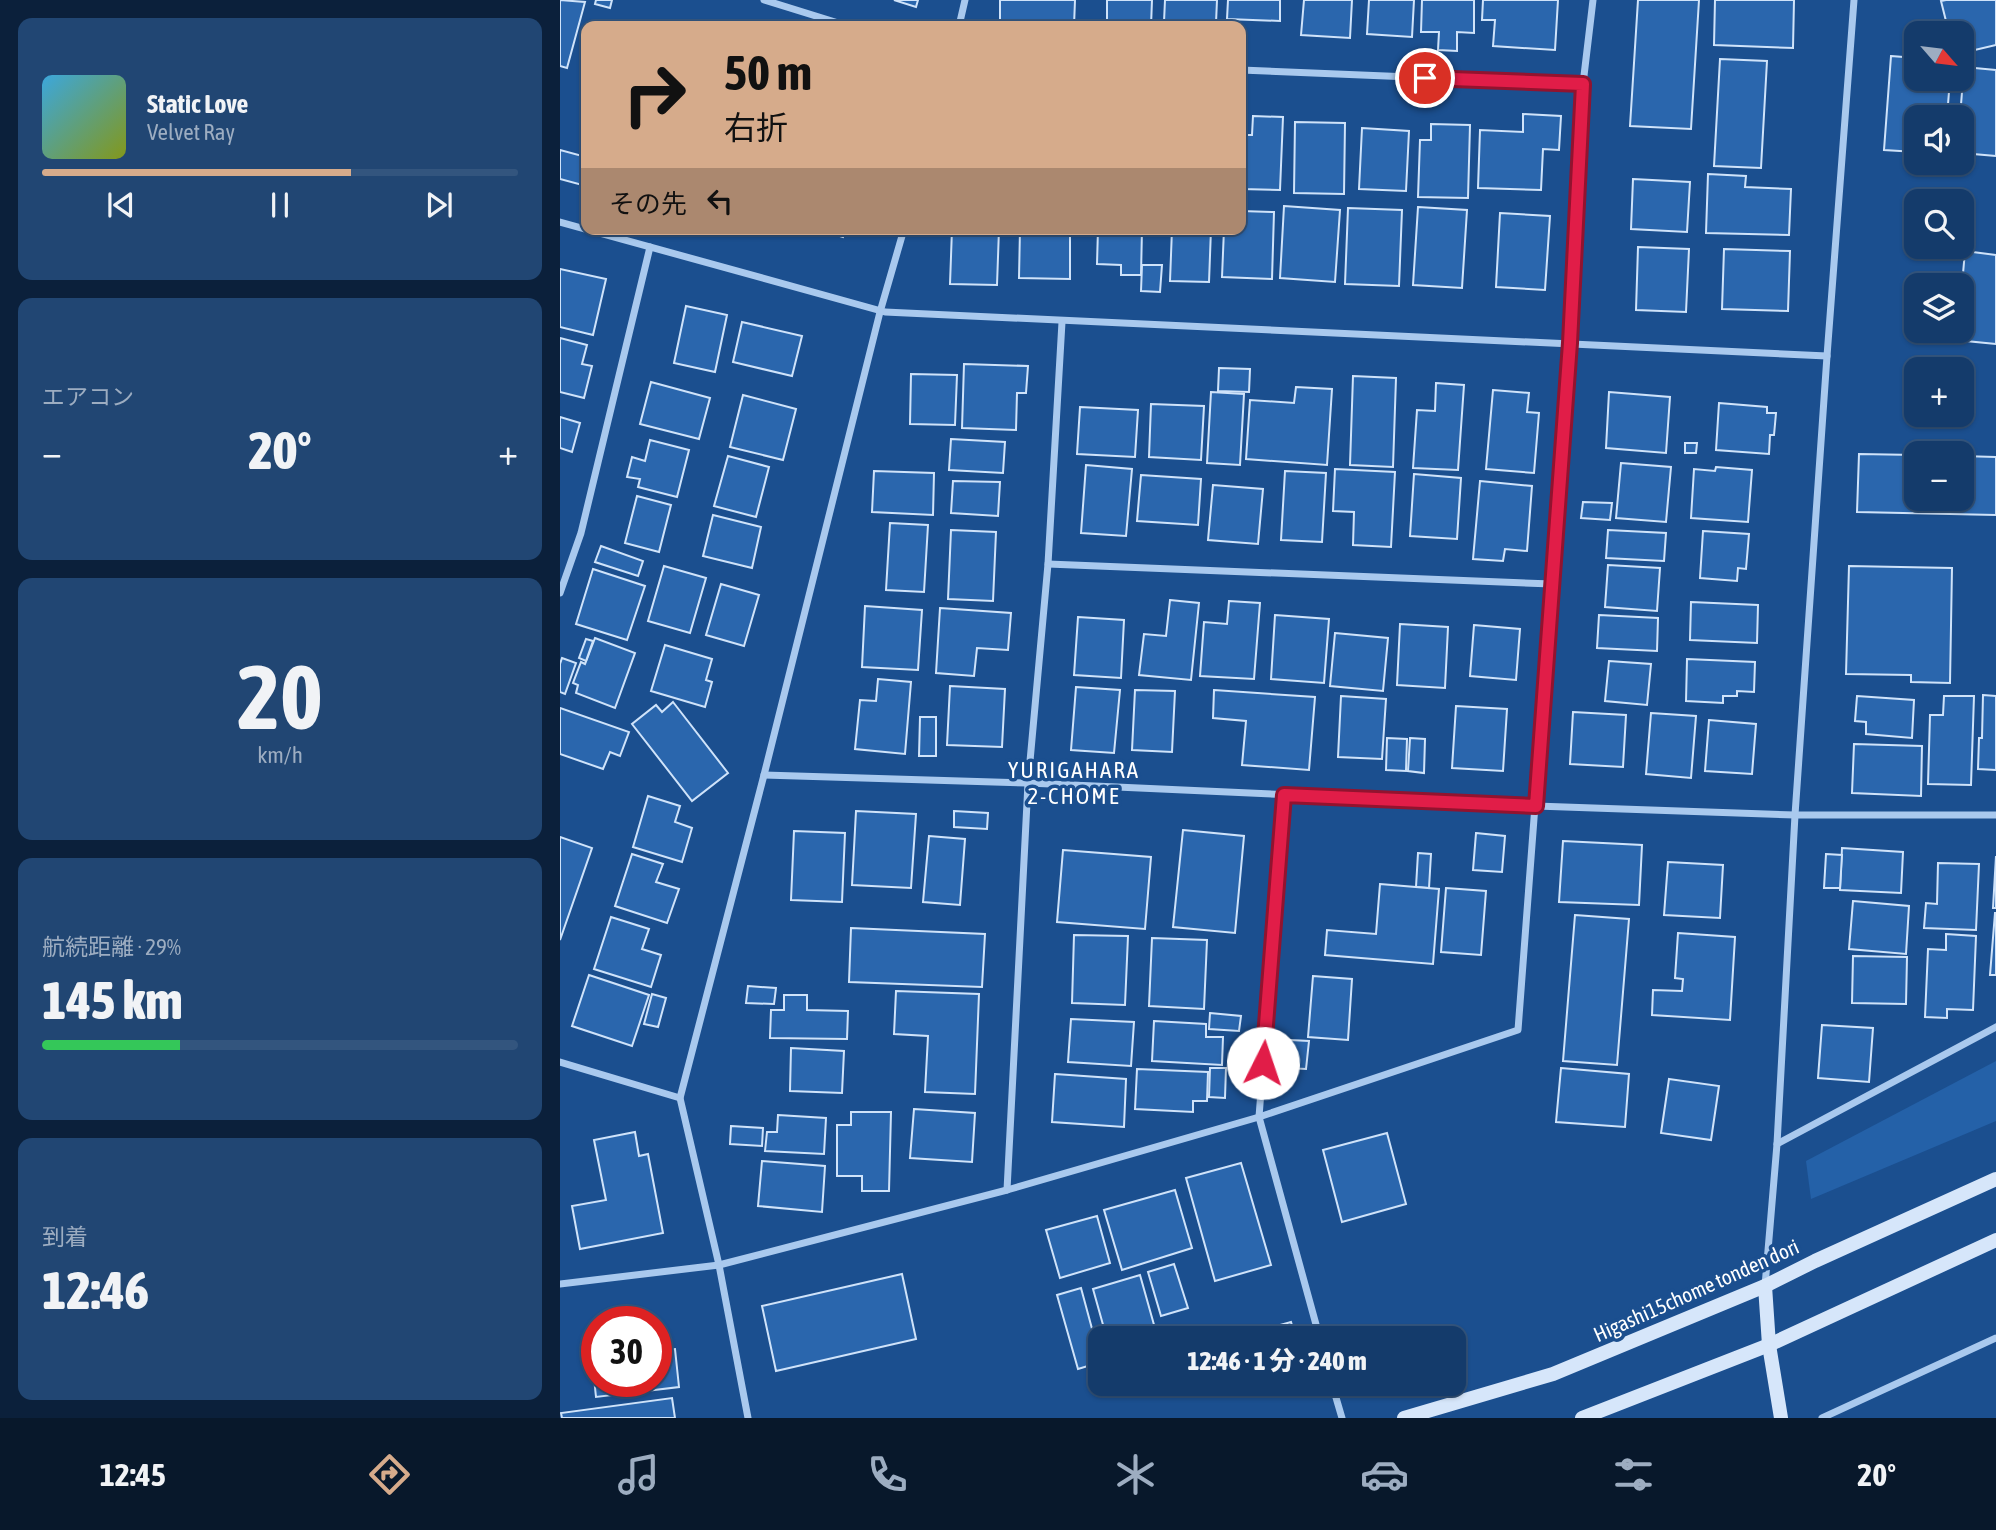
<!DOCTYPE html>
<html lang="ja">
<meta charset="utf-8">
<style>
:root{--surface:#143b6b;--page:#214673;--text:#f1f3f6;--muted:#9dadc1;--line:#33557e;--accent:#d6ab8b}
body{margin:0;font-family:"Asap Condensed","Noto Sans JP",sans-serif;background:var(--page);color:var(--text);height:100vh;display:flex;flex-direction:column;font-size:26px;white-space:nowrap}
*{box-sizing:border-box;margin:0}
p{font-size:23px;color:var(--muted)}
.icon{flex:none;width:38px;height:38px;fill:none;stroke:currentColor;stroke-width:2;stroke-linecap:round;stroke-linejoin:round}
.map{position:relative;flex:1;overflow:hidden}
.details{display:flex;flex-direction:column;gap:18px;padding:18px;background:#0b203b;width:560px}
.details>*{flex:none}
.guide{position:absolute;left:21px;top:21px;width:665px;height:214px;border-radius:14px;box-shadow:0 2px 5px #0004,0 0 0 2px var(--line);background:#d6ab8b;color:#111;overflow:hidden}
.needle{width:46px;rotate:118deg}
.tools{position:absolute;left:1344px;top:21px;display:grid;gap:14px}
.tools a{display:grid;place-items:center;width:70px;height:70px;border-radius:14px;background:var(--surface);box-shadow:0 2px 5px #0004,0 0 0 2px var(--line);font-size:35px}
.speed{position:absolute;left:21px;top:1306px;display:flex;gap:14px;font-size:35px;font-weight:700;text-align:center}
.speed>*{display:grid;place-content:center;width:91px;height:91px;border-radius:50%;background:var(--surface);box-shadow:0 2px 5px #0004,0 0 0 2px var(--line);line-height:1}
.speed .limit{border:10px solid #d22;background:#fff;color:#111}
.pin{position:absolute;display:grid;place-items:center;width:60px;height:60px;color:#fff;margin:-30px;border:4px solid #fff;border-radius:50%;box-shadow:0 2px 7px #0007}
.me{position:absolute;width:77px;margin:-38px;rotate:4deg;stroke-linejoin:round;filter:drop-shadow(0 0 5px #0008)}
.turn{display:flex;align-items:center;gap:24px;height:147px;padding:0 28px;font-size:32px}
.turn .icon{width:91px;height:91px;stroke-width:2.5}
.turn b{display:block;font-size:49px;line-height:60px}
.then{display:flex;align-items:center;height:66px;padding:0 28px;background:#0003;gap:14px;font-size:26px}
.big{font-size:52px;font-weight:800;line-height:1.1}
.details .widget{flex:1;display:flex;flex-direction:column;justify-content:center;gap:10px;min-width:0;padding:0 24px;border-radius:14px;background:var(--page)}
.details .dial{align-items:center;gap:0}
.dial b{font-size:91px;line-height:1}
.song{display:flex;align-items:center;gap:21px}
.cover{width:84px;height:84px;border-radius:10px;background:linear-gradient(135deg,hsl(200 70% 55%),hsl(70 70% 35%))}
.played{height:7px;border-radius:4px;background:linear-gradient(90deg,var(--accent) 65%,var(--line) 65%)}
.keys{display:flex;justify-content:space-around;direction:ltr}
.heat{display:flex;justify-content:space-between;align-items:center;font-size:38px;direction:ltr}
.charge{height:10px;border-radius:5px;background:linear-gradient(90deg,#34c759 29%,var(--line) 0)}
.trip{position:absolute;left:528px;top:1326px;width:378px;height:70px;border-radius:14px;background:var(--surface);box-shadow:0 2px 5px #0004,0 0 0 2px var(--line);font-weight:800;line-height:70px;text-align:center}
.tabs{display:flex;height:112px;justify-content:space-around;align-items:center;background:#08182b;color:var(--muted)}
.tabs .icon{width:49px;height:49px}
.tabs .active{color:var(--accent)}
.tabs b{font-size:32px;color:var(--text)}
main{display:flex;flex:1;min-height:0}
.map>svg:first-child{display:block}
.green{fill:#2461a8}
.building{fill:#2a66ad;stroke:#cfe3fa;stroke-width:2}
.lines{fill:none;stroke-linecap:round;stroke-linejoin:round}
.street{stroke:#a9c9ee;stroke-width:7}
.secondary{stroke:#d6e6fa;stroke-width:14}
.route-casing{stroke:#92132f;stroke-width:18}
.route{stroke:#e11d48;stroke-width:12}
.labels{text-anchor:middle;dominant-baseline:central;stroke-width:7;stroke-linejoin:round;paint-order:stroke}
.street-label{font-size:21px;fill:#fff;stroke:#1b4f8f}
.neighbourhood-label{font-size:23px;letter-spacing:2px;fill:#fff;stroke:#1b4f8f}
</style>
<main>
<section class="details">
<div class="widget">
<div class="song"><i class="cover"></i><div><b>Static Love</b><p>Velvet Ray</p></div></div>
<div class="played"></div>
<div class="keys"><svg class="icon" aria-label="previous" viewBox="0 0 24 24"><path d="M18 5L8 12l10 7zM5 5v14"/></svg><svg class="icon" aria-label="pause" viewBox="0 0 24 24"><path d="M8 5v14M16 5v14"/></svg><svg class="icon" aria-label="next" viewBox="0 0 24 24"><path d="M6 5l10 7-10 7zM19 5v14"/></svg></div>
</div>
<div class="widget"><p>エアコン</p>
<div class="heat"><a>−</a><b class="big">20°</b><a>+</a></div>
</div>
<div class="widget dial"><b>20</b><p>km/h</p></div>
<div class="widget"><p>航続距離 · 29%</p><b class="big">145 km</b><div class="charge"></div></div>
<div class="widget"><p>到着</p><b class="big">12:46</b></div>
</section>
<div class="map">
<svg width="1436" height="1418" viewBox="0 0 1436 1418">
<rect width="100%" height="100%" fill="#1b4f8f"/>
<path class="green" d="M1436,1061V1121L1251,1199L1246,1161Z"/>
<g class="building">
<path d="M0,0L25,2L7,68L0,66Z"/>
<path d="M36,0H52L50,8L35,4Z"/>
<path d="M334,0H358L356,7Z"/>
<path d="M440,0H515L514,26H440Z"/>
<path d="M547,0H592L591,26H563V22H547Z"/>
<path d="M605,0H657L656,23L604,22Z"/>
<path d="M668,0H720V21L667,19Z"/>
<path d="M744,0H792L790,38L741,35Z"/>
<path d="M809,0H854L852,37L807,34Z"/>
<path d="M862,0H914V33L897,32V51L878,50L879,32H861Z"/>
<path d="M923,0H998L995,50L933,46L935,20H922Z"/>
<path d="M1078,0H1139L1131,129L1070,126Z"/>
<path d="M1155,0H1234L1233,48L1154,45Z"/>
<path d="M1386,0H1436V45L1402,53V33H1389L1381,1Z"/>
<path d="M1331,56L1356,58V79H1390L1387,117H1356V152L1324,150Z"/>
<path d="M1160,59L1207,61L1201,168L1154,166Z"/>
<path d="M1404,67L1436,70V156L1402,153V117H1400Z"/>
<path d="M963,114L1001,116L999,150L983,149L981,190L918,188L920,130L963,132Z"/>
<path d="M693,116L723,117L720,190L681,189V135H692Z"/>
<path d="M735,122L785,123L784,194L734,193Z"/>
<path d="M871,124L910,125L908,198L858,197L860,140H871Z"/>
<path d="M802,128L849,131L846,191L799,189Z"/>
<path d="M0,150L26,157V186L0,179Z"/>
<path d="M1148,174L1186,176L1185,187L1231,189L1229,235L1146,233Z"/>
<path d="M1073,179L1130,182L1127,232L1071,229Z"/>
<path d="M724,206L780,210L775,282L720,278Z"/>
<path d="M858,207L907,210L902,288L853,285Z"/>
<path d="M788,208L842,210L839,286L785,284Z"/>
<path d="M681,211L714,212L712,279L662,277L664,229H681Z"/>
<path d="M940,213L990,216L985,290L936,287Z"/>
<path d="M257,229H286L283,237Z"/>
<path d="M392,229H439L437,285L390,284Z"/>
<path d="M460,229H510V279L459,278Z"/>
<path d="M538,229H582L581,275H561V265L537,264Z"/>
<path d="M612,229H651L649,282L610,281Z"/>
<path d="M1078,247L1129,249L1126,312L1076,310Z"/>
<path d="M1164,249L1230,251L1228,311L1162,309Z"/>
<path d="M1405,251L1436,255V344L1396,340L1397,331H1402V285Z"/>
<path d="M582,265H602L600,292L581,291Z"/>
<path d="M0,269L46,279L33,335L0,327Z"/>
<path d="M126,306L167,315L155,372L114,363Z"/>
<path d="M182,322L242,336L232,376L173,362Z"/>
<path d="M0,338L27,345L22,364L32,366L24,398L0,392Z"/>
<path d="M404,364L468,366L466,393H457L456,430L402,428Z"/>
<path d="M659,368L690,369L689,392L658,391Z"/>
<path d="M351,374L397,375L395,425L350,424Z"/>
<path d="M793,376L836,378L833,467L790,465Z"/>
<path d="M91,382L150,398L139,439L80,424Z"/>
<path d="M876,383L904,385L898,470L853,468L857,410L875,411Z"/>
<path d="M736,387L772,389L767,465L686,459L690,400L734,403Z"/>
<path d="M933,390L969,393L967,412L979,413L974,473L926,469Z"/>
<path d="M651,392L684,394L680,465L647,463Z"/>
<path d="M1049,392L1110,397L1106,453L1046,448Z"/>
<path d="M183,395L236,409L223,460L170,447Z"/>
<path d="M1159,403L1207,407V413H1216L1214,435H1210L1209,454L1156,450Z"/>
<path d="M591,404L644,406L641,460L589,457Z"/>
<path d="M520,407L578,410L575,457L517,454Z"/>
<path d="M0,417L20,423L12,452L0,448Z"/>
<path d="M391,439L445,442L443,473L389,470Z"/>
<path d="M90,440L129,450L117,497L78,487L80,479L67,477L72,457L85,461Z"/>
<path d="M1125,443H1137L1136,453H1125Z"/>
<path d="M1299,454L1356,455V499H1402V456L1436,457V515L1297,512Z"/>
<path d="M168,456L209,467L196,517L154,506Z"/>
<path d="M1061,463L1111,467L1106,522L1056,518Z"/>
<path d="M526,465L572,469L566,536L521,533Z"/>
<path d="M1156,467L1192,470L1188,522L1131,518L1134,469L1155,471Z"/>
<path d="M775,469L835,472L831,547L793,545L794,512L773,511Z"/>
<path d="M314,471L374,473L373,515L312,512Z"/>
<path d="M725,471L766,473L762,542L721,540Z"/>
<path d="M854,474L901,478L897,539L850,536Z"/>
<path d="M581,475L641,479L638,525L577,521Z"/>
<path d="M393,481L440,482L438,516L391,513Z"/>
<path d="M920,481L972,486L967,551L945,549L943,561L913,559Z"/>
<path d="M653,485L703,489L698,544L648,540Z"/>
<path d="M77,496L111,505L99,552L65,543Z"/>
<path d="M1023,502L1052,503L1050,520L1021,518Z"/>
<path d="M153,515L201,527L192,568L143,556Z"/>
<path d="M330,523L368,525L364,592L326,590Z"/>
<path d="M391,530L436,532L433,601L388,599Z"/>
<path d="M1048,530L1106,533L1104,561L1046,558Z"/>
<path d="M1143,531L1189,534L1186,569L1178,568L1177,581L1140,578Z"/>
<path d="M41,546L83,561L78,576L35,562Z"/>
<path d="M1048,565L1100,568L1097,611L1045,607Z"/>
<path d="M104,566L146,578L130,633L88,621Z"/>
<path d="M1289,566L1392,568L1390,683L1351,682V675L1286,674Z"/>
<path d="M33,569L85,586L67,640L16,624Z"/>
<path d="M161,584L199,595L184,646L146,635Z"/>
<path d="M610,600L639,603L631,680L579,675L584,634L606,636Z"/>
<path d="M669,601L700,603L694,679L640,676L644,622L667,624Z"/>
<path d="M1131,602L1198,605L1197,643L1130,640Z"/>
<path d="M305,606L362,610L358,670L302,667Z"/>
<path d="M380,608L451,613L448,650L417,648L414,676L376,673Z"/>
<path d="M715,615L769,619L764,683L711,679Z"/>
<path d="M1039,615L1098,618L1097,651L1037,648Z"/>
<path d="M518,617L564,620L561,678L514,675Z"/>
<path d="M840,624L888,627L885,688L837,685Z"/>
<path d="M914,625L960,629L956,680L910,676Z"/>
<path d="M775,633L828,638L823,691L770,686Z"/>
<path d="M35,638L75,653L55,708L16,693L18,685L13,683L21,662L25,664Z"/>
<path d="M26,639L33,641L26,661L19,658Z"/>
<path d="M105,645L152,659L146,680L152,682L145,707L91,691Z"/>
<path d="M2,658L16,663L5,694L0,692V664Z"/>
<path d="M1127,659L1195,662L1194,692L1177,691V696H1163V703L1126,701Z"/>
<path d="M1049,661L1091,664L1087,705L1045,701Z"/>
<path d="M318,679L351,682L345,754L295,749L300,700L316,701Z"/>
<path d="M390,686L445,689L442,747L387,745Z"/>
<path d="M516,687L560,690L554,753L511,750Z"/>
<path d="M575,690L615,691L612,752L572,750Z"/>
<path d="M654,690L755,697L749,770L682,765L686,721L653,718Z"/>
<path d="M1423,695L1436,696V770L1418,769L1419,738H1422Z"/>
<path d="M781,696L826,699L822,759L778,757Z"/>
<path d="M1297,696L1354,700L1352,738L1306,734V722L1295,721Z"/>
<path d="M1384,696H1414L1411,785L1368,784L1370,715H1383Z"/>
<path d="M113,702L168,773L132,801L72,724L96,705L102,712Z"/>
<path d="M896,706L947,709L943,771L892,768Z"/>
<path d="M0,708L69,732L60,756L50,752L43,769L0,754Z"/>
<path d="M1013,712L1066,715L1063,767L1010,764Z"/>
<path d="M1091,713L1136,716L1131,778L1086,774Z"/>
<path d="M360,717H376V756H359Z"/>
<path d="M1149,720L1196,724L1192,774L1145,771Z"/>
<path d="M827,738L847,739L846,771L826,770Z"/>
<path d="M850,738L865,739L864,773L848,771Z"/>
<path d="M1294,744L1362,746L1361,796L1292,793Z"/>
<path d="M88,796L120,806L115,822L132,828L122,862L73,847Z"/>
<path d="M296,811L356,814L351,888L292,885Z"/>
<path d="M394,811L428,813L427,829L394,827Z"/>
<path d="M623,830L684,836L675,933L613,927Z"/>
<path d="M234,831L285,833L282,902L231,900Z"/>
<path d="M916,833L945,836L942,872L913,870Z"/>
<path d="M369,836L405,839L400,905L363,902Z"/>
<path d="M0,837L32,848L0,940Z"/>
<path d="M1003,841L1082,845L1079,905L999,902Z"/>
<path d="M1282,848L1343,852L1341,893L1280,890Z"/>
<path d="M503,850L591,857L585,929L497,922Z"/>
<path d="M858,853L871,854L869,888L856,887Z"/>
<path d="M72,854L103,864L96,882L119,889L107,923L55,906Z"/>
<path d="M1266,854L1282,855L1280,888H1264Z"/>
<path d="M1436,856V908H1433Z"/>
<path d="M1108,862L1163,865L1160,918L1104,915Z"/>
<path d="M1378,863L1419,864L1416,930L1364,928L1366,903L1377,904Z"/>
<path d="M820,884L879,889L873,964L765,955L767,930L816,934Z"/>
<path d="M886,888L926,891L921,955L881,952Z"/>
<path d="M1293,901L1349,906L1346,954L1289,949Z"/>
<path d="M1435,913H1436V975H1430Z"/>
<path d="M1015,915L1069,919L1057,1065L1003,1061Z"/>
<path d="M51,917L89,929L82,949L101,955L91,987L34,969Z"/>
<path d="M291,928L425,934L422,987L289,982Z"/>
<path d="M1118,933L1175,937L1170,1020L1092,1015L1093,990L1122,991L1123,979L1115,978Z"/>
<path d="M1386,934L1416,936L1413,1010L1387,1009V1018L1365,1017L1368,949L1386,950Z"/>
<path d="M514,935L568,936L565,1005L512,1003Z"/>
<path d="M592,938L647,940L644,1009L589,1006Z"/>
<path d="M1293,956L1347,957L1346,1004L1292,1003Z"/>
<path d="M29,975L89,995L72,1046L12,1026Z"/>
<path d="M753,976L792,979L788,1040L748,1037Z"/>
<path d="M188,986L216,988L214,1004L186,1003Z"/>
<path d="M336,991L419,994L415,1094L365,1092L368,1036L334,1034Z"/>
<path d="M92,994L106,998L98,1027L84,1024Z"/>
<path d="M224,995H247V1010L288,1011L287,1039L210,1038L211,1010H224Z"/>
<path d="M650,1013L681,1016L679,1031L649,1029Z"/>
<path d="M511,1019L574,1022L571,1066L508,1062Z"/>
<path d="M594,1021L646,1024V1037H663L662,1065L592,1061Z"/>
<path d="M1262,1025L1313,1028L1309,1082L1258,1078Z"/>
<path d="M730,1040L749,1041L746,1069L728,1068Z"/>
<path d="M231,1048L284,1051L282,1093L230,1091Z"/>
<path d="M650,1068H666L665,1098L649,1097Z"/>
<path d="M1001,1068L1069,1074L1065,1127L996,1122Z"/>
<path d="M577,1069L648,1072L647,1101H633V1112L575,1109Z"/>
<path d="M495,1074L566,1079L564,1127L492,1122Z"/>
<path d="M1109,1079L1159,1086L1151,1140L1101,1133Z"/>
<path d="M354,1109L415,1113L412,1162L350,1158Z"/>
<path d="M291,1112H331L329,1191H302V1176H277V1125H291Z"/>
<path d="M218,1115L266,1118L264,1154L205,1151L207,1132H217Z"/>
<path d="M171,1126L203,1128L202,1146L170,1144Z"/>
<path d="M75,1132L79,1156L88,1154L103,1233L20,1249L12,1206L46,1200L34,1140Z"/>
<path d="M827,1133L846,1204L782,1222L763,1150Z"/>
<path d="M202,1161L265,1166L262,1212L198,1206Z"/>
<path d="M681,1163L711,1265L655,1281L626,1178Z"/>
<path d="M615,1190L632,1248L562,1270L544,1210Z"/>
<path d="M537,1216L550,1263L500,1278L486,1230Z"/>
<path d="M614,1264L628,1308L601,1316L588,1272Z"/>
<path d="M342,1274L356,1339L216,1371L202,1306Z"/>
<path d="M580,1275L598,1339H547L533,1289Z"/>
<path d="M521,1288L541,1362L518,1369L497,1295Z"/>
<path d="M731,1322L736,1339H673V1338Z"/>
<path d="M115,1349L119,1387L36,1397L32,1359H37V1381H96V1351Z"/>
<path d="M686,1384H724L689,1394Z"/>
<path d="M112,1398L115,1418H2L1,1413Z"/>
</g>
<g class="lines">
<g class="street">
<path d="M204,0L288,26"/>
<path d="M399,26L405,0"/>
<path d="M681,70L1023,84"/>
<path d="M0,222L325,312L1267,356"/>
<path d="M488,564L992,584"/>
<path d="M0,593L21,533L90,247"/>
<path d="M204,775L468,783L976,806L1235,815H1436"/>
<path d="M724,795L699,1117L760,1339"/>
<path d="M0,1062L120,1098"/>
<path d="M1217,1144L1436,1027"/>
<path d="M447,1190L468,783L488,564L502,322"/>
<path d="M0,1284L159,1265L447,1190L699,1117L958,1030L1010,343L1023,84L1033,0"/>
<path d="M1205,1286L1217,1144L1235,815L1267,356L1294,0"/>
<path d="M772,1384L782,1418"/>
<path d="M188,1418L159,1265L120,1098L204,775L320,312L344,229"/>
<path d="M1262,1418L1436,1338"/>
</g>
<g class="secondary">
<path d="M1205,1286L1209,1345L1221,1418"/>
<path d="M844,1418L993,1374L1205,1286L1255,1261L1436,1179"/>
<path d="M1022,1418L1209,1345L1436,1240"/>
</g>
</g>
<g class="lines">
<g class="route-casing">
<path id="route" d="M703,1063L724,795L976,806L1010,343L1023,84L865,78"/>
</g>
<use href="#route" class="route"/>
</g>
<g class="labels">
<g class="street-label">
<text transform="translate(1136 1290) rotate(-24)">Higashi15chome tonden dori</text>
</g>
<g class="neighbourhood-label">
<text x="514" y="770">YURIGAHARA<tspan x="514" dy="26">2-CHOME</tspan></text>
</g>
</g>
</svg>
<div class="tools">
<a><svg class="needle" viewBox="-14 -14 28 28"><path d="M0-13l5 13h-10z" fill="#e53935"/><path d="M0 13l5-13h-10z" fill="#9dadc1"/></svg></a>
<a><svg class="icon" aria-label="sound" viewBox="0 0 24 24"><path d="M4 9h4l5-4v14l-5-4H4zM17 9q2 3 0 6"/></svg></a>
<a><svg class="icon" aria-label="search" viewBox="0 0 24 24"><circle cx="10" cy="10" r="6"/><path d="M15 15l6 6"/></svg></a>
<a><svg class="icon" aria-label="layers" viewBox="0 0 24 24"><path d="M12 4l9 5-9 5-9-5zM3 14l9 5 9-5"/></svg></a>
<a>+</a>
<a>−</a>
</div>
<div class="speed"><div class="limit">30</div></div>
<div class="pin" style="left:865px;top:78px;background:#d93025"><svg class="icon" aria-label="arrive" viewBox="0 0 24 24"><path d="M6 21V4h12l-3 4 3 4H6"/></svg></div>
<svg class="me" style="left:703px;top:1063px" viewBox="-20 -20 40 40"><circle r="19" fill="#fff"/><path d="M0-13L10 11 0 6-10 11z" fill="#e11d48"/></svg>
<div class="trip">12:46 · 1 分 · 240 m</div>
<div class="guide">
<div class="turn"><svg class="icon" aria-label="right" viewBox="0 0 24 24"><path d="M7 20v-9h11M14 6l5 5-5 5"/></svg><div><b>50 m</b>右折</div></div>
<div class="then">その先<svg class="icon" aria-label="left" viewBox="0 0 24 24"><path d="M17 20v-9H6M10 6l-5 5 5 5"/></svg></div>
</div>
</div>
</main>
<nav class="tabs">
<b>12:45</b>
<svg class="icon active" aria-label="directions" viewBox="0 0 24 24"><path d="M12 3l9 9-9 9-9-9zM9 14v-3h6M13 9l2 2-2 2"/></svg>
<svg class="icon" aria-label="music" viewBox="0 0 24 24"><path d="M9 18V5l10-2v13"/><circle cx="6" cy="18" r="3"/><circle cx="16" cy="16" r="3"/></svg>
<svg class="icon" aria-label="phone" viewBox="0 0 24 24"><path d="M5 4h4l2 5-3 2q2 4 5 5l2-3 5 2v4C11 20 4 13 5 4z"/></svg>
<svg class="icon" aria-label="climate" viewBox="0 0 24 24"><path d="M12 3v18M4 7l16 10M4 17L20 7"/></svg>
<svg class="icon" aria-label="car" viewBox="0 0 24 24"><path d="M5 17H2v-5l4-1 3-4h7l3 4 3 1v5h-3M9 17h6M6 11h13"/><circle cx="7" cy="17" r="2"/><circle cx="17" cy="17" r="2"/></svg>
<svg class="icon" aria-label="filters" viewBox="0 0 24 24"><path d="M4 7h16M4 17h16"/><circle cx="9" cy="7" r="2"/><circle cx="15" cy="17" r="2"/></svg>
<b>20°</b>
</nav>
